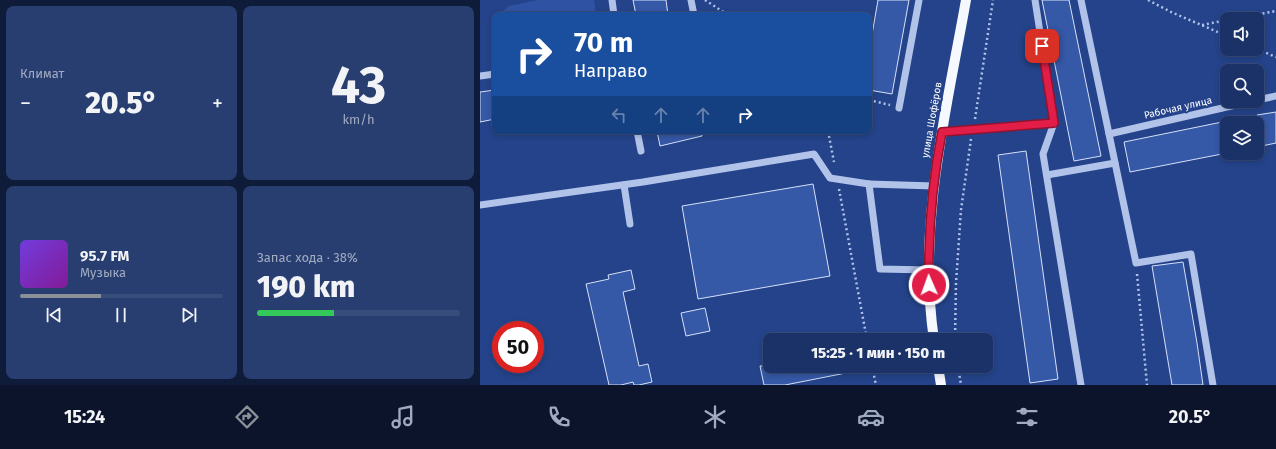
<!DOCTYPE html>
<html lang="ru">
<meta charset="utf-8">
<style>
:root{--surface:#1b3268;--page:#283e71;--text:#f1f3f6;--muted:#a0aac0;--line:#394d7c;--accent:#8c9099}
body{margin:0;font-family:"Fira Sans",sans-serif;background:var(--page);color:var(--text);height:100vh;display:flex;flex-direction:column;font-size:15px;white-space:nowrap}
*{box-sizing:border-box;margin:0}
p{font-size:13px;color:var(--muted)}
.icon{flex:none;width:22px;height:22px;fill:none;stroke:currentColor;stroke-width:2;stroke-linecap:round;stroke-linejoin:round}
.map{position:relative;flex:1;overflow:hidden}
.panel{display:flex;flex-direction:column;gap:6px;padding:6px;background:#0f1c39;width:480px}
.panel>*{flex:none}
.top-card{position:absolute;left:12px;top:12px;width:380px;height:122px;border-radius:8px;box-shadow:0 2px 6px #0003,0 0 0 1px var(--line);background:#1a4fa0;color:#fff;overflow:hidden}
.fabs{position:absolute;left:740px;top:12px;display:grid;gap:8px}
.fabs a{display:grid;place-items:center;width:44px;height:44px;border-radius:8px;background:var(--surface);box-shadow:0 2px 6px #0003,0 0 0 1px var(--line);font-size:20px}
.speed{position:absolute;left:12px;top:321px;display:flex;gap:8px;font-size:20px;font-weight:700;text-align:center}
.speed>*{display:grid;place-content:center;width:52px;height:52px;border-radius:50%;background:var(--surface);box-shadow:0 2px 6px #0003,0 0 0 1px var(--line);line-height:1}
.speed .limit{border:6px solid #d22;background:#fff;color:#111}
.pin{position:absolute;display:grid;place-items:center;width:34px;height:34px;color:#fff;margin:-17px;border-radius:8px;box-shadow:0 2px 6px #0006}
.me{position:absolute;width:44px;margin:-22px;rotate:358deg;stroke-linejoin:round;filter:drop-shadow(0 0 3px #0008)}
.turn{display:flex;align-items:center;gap:14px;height:84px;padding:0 16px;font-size:18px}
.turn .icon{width:52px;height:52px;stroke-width:2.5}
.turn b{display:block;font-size:28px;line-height:34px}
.lanes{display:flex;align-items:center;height:38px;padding:0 16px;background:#0003;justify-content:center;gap:20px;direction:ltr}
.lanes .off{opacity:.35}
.big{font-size:30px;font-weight:800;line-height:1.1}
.panel .card{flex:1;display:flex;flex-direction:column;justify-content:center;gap:6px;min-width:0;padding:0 14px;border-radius:8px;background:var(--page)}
.panel .dial{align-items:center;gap:0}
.dial b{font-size:52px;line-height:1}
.song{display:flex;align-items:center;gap:12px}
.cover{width:48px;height:48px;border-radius:6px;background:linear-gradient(135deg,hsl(260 70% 55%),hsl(290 70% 35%))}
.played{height:4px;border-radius:2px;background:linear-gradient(90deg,var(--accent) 40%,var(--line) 40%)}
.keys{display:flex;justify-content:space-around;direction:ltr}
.heat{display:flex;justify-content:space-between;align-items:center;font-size:22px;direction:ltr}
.charge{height:6px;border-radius:3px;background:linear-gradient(90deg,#34c759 38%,var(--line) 0)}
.panel .tiles{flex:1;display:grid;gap:6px;grid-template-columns:repeat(2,1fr)}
.trip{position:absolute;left:283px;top:333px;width:230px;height:40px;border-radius:8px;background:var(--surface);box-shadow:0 2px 6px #0003,0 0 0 1px var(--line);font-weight:800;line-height:40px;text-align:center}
.dock{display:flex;height:64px;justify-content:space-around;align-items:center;background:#0b142a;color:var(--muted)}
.dock .icon{width:28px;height:28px}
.dock .on{color:var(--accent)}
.dock b{font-size:18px;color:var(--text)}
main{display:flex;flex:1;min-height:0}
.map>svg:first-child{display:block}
.green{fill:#2f53a2}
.building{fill:#3558a7;stroke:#d6e1f8}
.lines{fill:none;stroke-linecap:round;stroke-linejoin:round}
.path{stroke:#b2c3ea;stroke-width:2.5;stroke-dasharray:2 3;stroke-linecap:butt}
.minor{stroke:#b2c3ea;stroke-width:7}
.major{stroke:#f5f8fe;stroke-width:10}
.route-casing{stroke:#92132f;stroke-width:10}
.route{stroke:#e11d48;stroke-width:7}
.labels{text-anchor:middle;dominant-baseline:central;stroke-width:4;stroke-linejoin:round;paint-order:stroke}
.street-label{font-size:10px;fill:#fff;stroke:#24438a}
</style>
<main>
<section class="panel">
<div class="tiles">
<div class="card"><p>Климат</p>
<div class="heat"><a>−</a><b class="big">20.5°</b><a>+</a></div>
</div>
<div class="card dial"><b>43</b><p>km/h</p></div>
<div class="card">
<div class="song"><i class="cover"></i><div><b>95.7 FM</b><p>Музыка</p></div></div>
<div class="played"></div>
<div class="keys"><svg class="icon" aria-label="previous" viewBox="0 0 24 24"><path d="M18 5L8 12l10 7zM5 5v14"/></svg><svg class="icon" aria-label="pause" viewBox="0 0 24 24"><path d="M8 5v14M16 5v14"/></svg><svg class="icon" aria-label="next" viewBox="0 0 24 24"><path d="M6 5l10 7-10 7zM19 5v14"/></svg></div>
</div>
<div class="card"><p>Запас хода · 38%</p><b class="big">190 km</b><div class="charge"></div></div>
</div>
</section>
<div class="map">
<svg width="796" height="385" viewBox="0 0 796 385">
<rect width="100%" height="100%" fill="#24438a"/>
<path class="green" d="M58,0H114L116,15H24L23,11L29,6Z"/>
<g class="building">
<path d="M153,0H186L188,15H156Z"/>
<path d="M398,0H429L412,94L389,90V52Z"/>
<path d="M562,0H589L621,156L594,161Z"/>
<path d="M15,90V119L0,122V92Z"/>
<path d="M796,112V143L777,147V115Z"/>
<path d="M747,121V153L650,172L644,142Z"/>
<path d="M177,131H221L222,136L180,146Z"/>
<path d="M546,151L578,379L550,383L518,155Z"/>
<path d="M333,184L350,276L218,299L202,206Z"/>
<path d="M703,262L717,343L723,385H692L672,266Z"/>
<path d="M151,270L155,289L143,292L159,366L168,364L172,382L159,385H154L153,382L141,385H129L106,284L129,279L128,275Z"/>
<path d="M225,308L230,331L206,336L201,313Z"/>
<path d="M280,366H371V372L305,385H284Z"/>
</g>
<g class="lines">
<g class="path">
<path d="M225,0L248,15"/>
<path d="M668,0L691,12L747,36"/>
<path d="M753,19L796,11"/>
<path d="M722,25L747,20"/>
<path d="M777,49L796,57"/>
<path d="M389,100L410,105"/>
<path d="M495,119L513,0"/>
<path d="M348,131L354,162"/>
<path d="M359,189L387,340"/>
<path d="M657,274L667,385"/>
<path d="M475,340L476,283L481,210L491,139"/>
<path d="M392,366L396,385"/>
<path d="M478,366L481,385"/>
</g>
<g class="minor">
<path d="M132,0L134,15"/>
<path d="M211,0L214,15"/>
<path d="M555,0L574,123L563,154L601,385"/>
<path d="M601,0L656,263L711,254L733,385"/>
<path d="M0,76L15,74"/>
<path d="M777,100L796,96"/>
<path d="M419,108L439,0"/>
<path d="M157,131L161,151"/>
<path d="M462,132L574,123"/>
<path d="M629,134L773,101"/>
<path d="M567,175L635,163"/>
<path d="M144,185L150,224"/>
<path d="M0,205L163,182L334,154L350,178L389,184"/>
<path d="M449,270L400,269L389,184L454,186"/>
</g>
<g class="major">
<path d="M454,340C437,225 466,113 486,0"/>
<path d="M458,366L461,385"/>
</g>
</g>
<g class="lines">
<g class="route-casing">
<path id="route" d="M449,285C448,234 452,183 462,132L574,123L562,46"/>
</g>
<use href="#route" class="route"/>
</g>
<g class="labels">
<g class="street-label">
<text transform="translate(698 108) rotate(-13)">Рабочая улица</text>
<text transform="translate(452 120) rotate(-80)">улица Шофёров</text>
</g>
</g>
</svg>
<div class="fabs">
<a><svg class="icon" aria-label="sound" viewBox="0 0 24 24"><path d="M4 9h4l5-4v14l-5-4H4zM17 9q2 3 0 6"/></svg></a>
<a><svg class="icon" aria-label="search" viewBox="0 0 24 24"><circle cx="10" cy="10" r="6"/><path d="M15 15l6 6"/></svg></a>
<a><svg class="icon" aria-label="layers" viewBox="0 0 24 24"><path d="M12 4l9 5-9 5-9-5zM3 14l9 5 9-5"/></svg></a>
</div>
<div class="speed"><div class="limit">50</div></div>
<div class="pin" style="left:562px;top:46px;background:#d93025"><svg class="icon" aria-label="arrive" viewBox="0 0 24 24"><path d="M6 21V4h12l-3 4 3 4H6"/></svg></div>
<svg class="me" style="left:449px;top:285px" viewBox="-20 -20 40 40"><circle r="17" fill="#e11d48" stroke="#fff" stroke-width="3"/><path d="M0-11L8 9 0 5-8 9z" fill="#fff"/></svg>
<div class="trip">15:25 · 1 мин · 150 m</div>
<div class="top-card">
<div class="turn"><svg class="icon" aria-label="right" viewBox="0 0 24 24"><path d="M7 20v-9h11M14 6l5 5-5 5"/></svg><div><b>70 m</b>Направо</div></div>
<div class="lanes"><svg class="icon off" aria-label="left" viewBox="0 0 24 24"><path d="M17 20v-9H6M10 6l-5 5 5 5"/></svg><svg class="icon off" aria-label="ahead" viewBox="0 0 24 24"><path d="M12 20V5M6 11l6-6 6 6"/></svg><svg class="icon off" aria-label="ahead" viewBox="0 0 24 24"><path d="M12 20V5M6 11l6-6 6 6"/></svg><svg class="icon" aria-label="right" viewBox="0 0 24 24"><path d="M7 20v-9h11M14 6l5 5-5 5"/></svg></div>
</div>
</div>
</main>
<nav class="dock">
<b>15:24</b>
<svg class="icon on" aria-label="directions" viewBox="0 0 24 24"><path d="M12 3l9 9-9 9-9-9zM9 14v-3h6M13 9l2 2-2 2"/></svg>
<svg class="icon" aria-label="music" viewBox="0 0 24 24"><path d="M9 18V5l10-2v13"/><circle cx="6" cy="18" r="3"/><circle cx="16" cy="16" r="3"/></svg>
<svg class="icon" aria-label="phone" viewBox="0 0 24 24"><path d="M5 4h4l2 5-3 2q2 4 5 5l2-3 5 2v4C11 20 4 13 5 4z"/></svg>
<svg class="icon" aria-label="climate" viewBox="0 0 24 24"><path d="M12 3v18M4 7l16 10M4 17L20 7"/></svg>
<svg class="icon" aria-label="car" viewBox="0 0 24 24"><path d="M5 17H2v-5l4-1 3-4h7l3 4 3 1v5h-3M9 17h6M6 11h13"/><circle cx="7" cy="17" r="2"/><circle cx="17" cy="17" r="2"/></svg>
<svg class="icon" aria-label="filters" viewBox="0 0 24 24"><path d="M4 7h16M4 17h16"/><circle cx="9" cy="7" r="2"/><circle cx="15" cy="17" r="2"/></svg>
<b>20.5°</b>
</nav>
